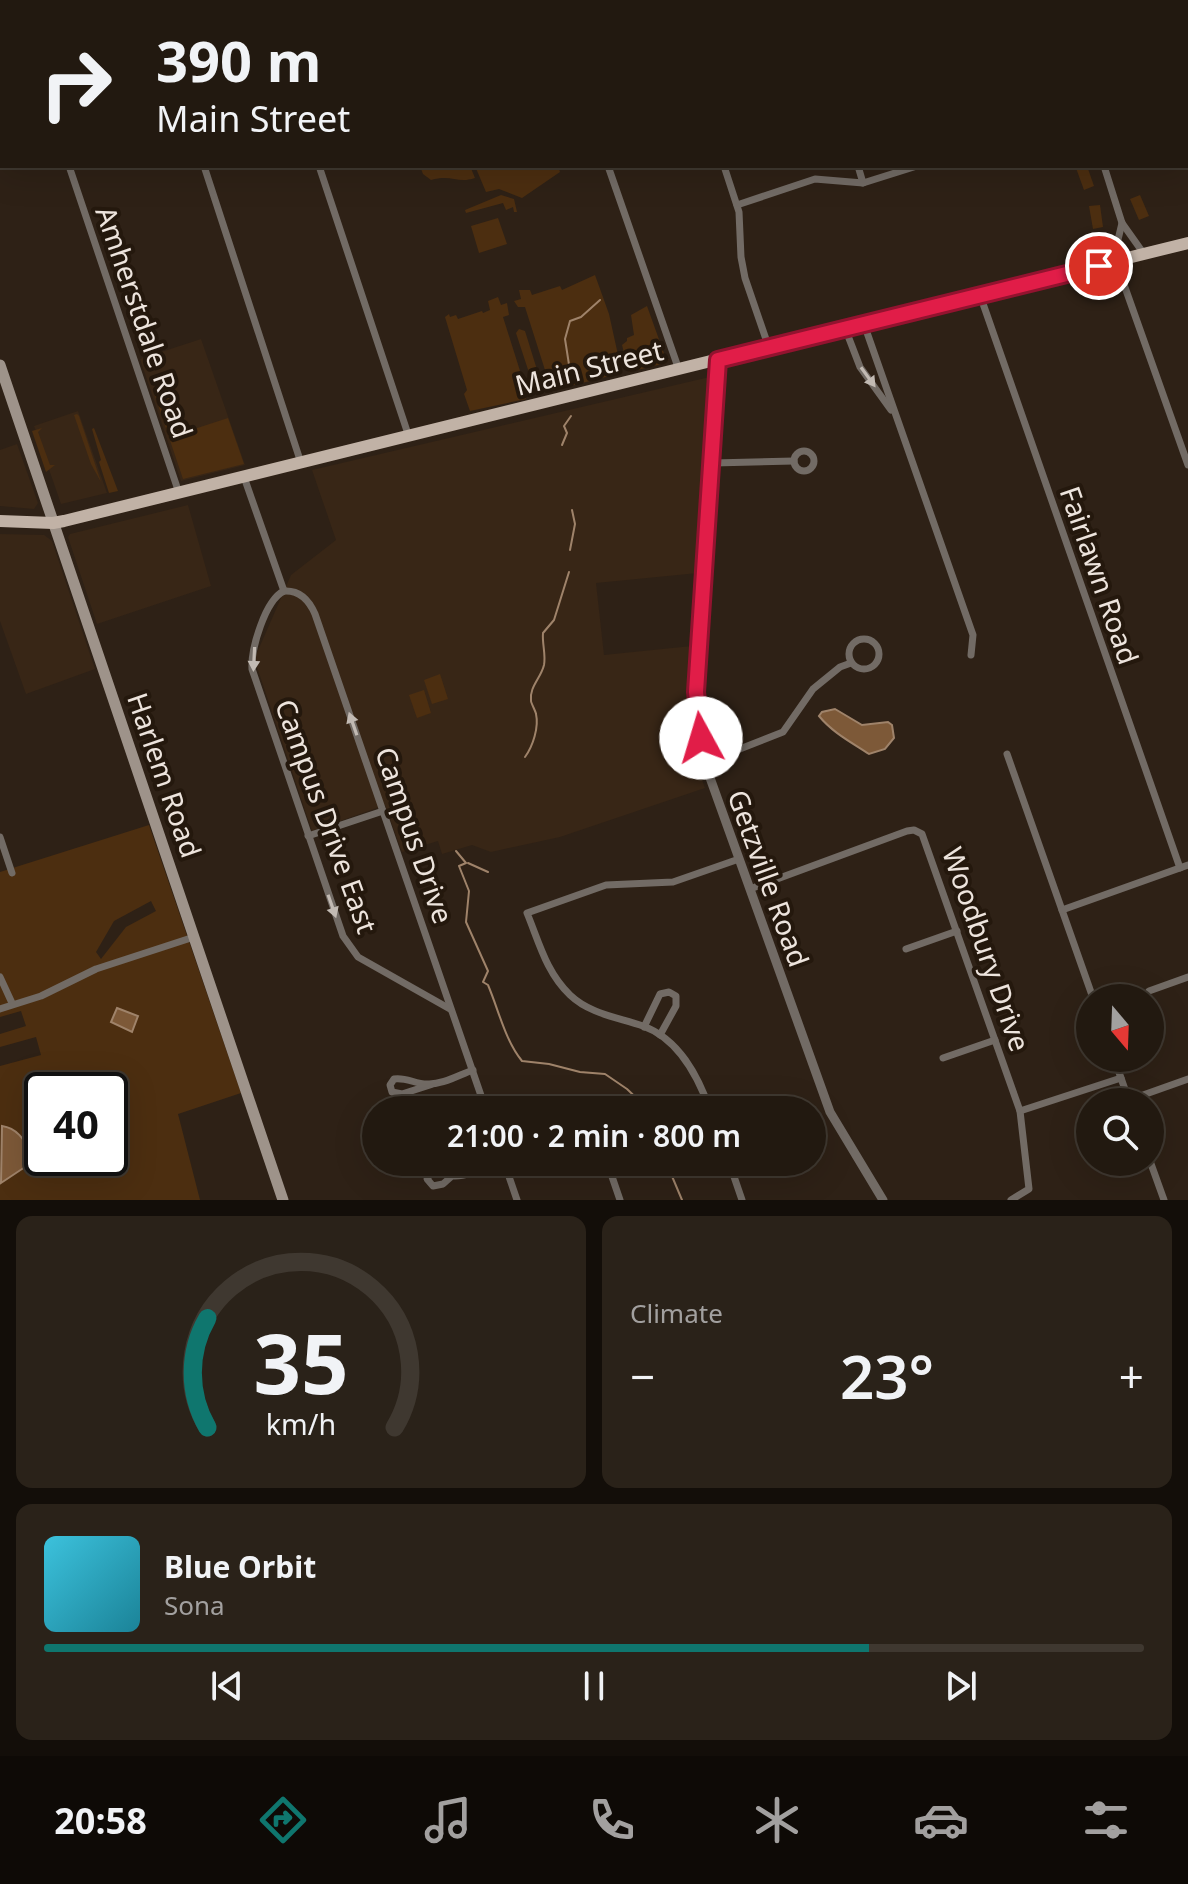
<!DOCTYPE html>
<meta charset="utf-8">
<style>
:root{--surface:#221910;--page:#2a2219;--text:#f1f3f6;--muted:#a2a09f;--line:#3f3830;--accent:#0f766e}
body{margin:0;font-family:"Noto Sans",sans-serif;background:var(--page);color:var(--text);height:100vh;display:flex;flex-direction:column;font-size:30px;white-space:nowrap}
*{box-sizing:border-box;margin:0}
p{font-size:26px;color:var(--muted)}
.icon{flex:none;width:44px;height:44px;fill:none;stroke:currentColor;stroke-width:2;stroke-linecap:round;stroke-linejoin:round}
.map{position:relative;height:1200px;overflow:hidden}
.sheet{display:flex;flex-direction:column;gap:16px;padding:16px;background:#130e09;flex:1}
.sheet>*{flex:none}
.banner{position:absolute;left:0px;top:0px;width:1188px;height:168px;box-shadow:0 8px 32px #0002,0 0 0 2px var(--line);background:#221910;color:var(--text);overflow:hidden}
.needle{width:52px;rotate:161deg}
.tools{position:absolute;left:1076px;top:984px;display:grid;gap:16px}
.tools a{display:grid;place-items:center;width:88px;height:88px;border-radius:50%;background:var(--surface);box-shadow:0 8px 32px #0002,0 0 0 2px var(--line);font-size:40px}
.speed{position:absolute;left:24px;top:1072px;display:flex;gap:16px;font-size:40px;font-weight:700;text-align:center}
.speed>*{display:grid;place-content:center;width:104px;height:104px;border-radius:50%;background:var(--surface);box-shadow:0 8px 32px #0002,0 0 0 2px var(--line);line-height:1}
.speed .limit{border:4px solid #111;border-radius:12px;background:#fff;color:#111}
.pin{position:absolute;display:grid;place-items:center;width:68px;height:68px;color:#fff;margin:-34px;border:4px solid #fff;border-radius:50%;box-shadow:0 2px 8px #0007}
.me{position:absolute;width:88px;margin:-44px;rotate:354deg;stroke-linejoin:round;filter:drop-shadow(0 0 6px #0008)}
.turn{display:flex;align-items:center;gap:28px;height:168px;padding:0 24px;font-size:36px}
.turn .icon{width:104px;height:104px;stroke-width:2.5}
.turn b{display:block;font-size:56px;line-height:68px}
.big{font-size:60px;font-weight:600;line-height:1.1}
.sheet .widget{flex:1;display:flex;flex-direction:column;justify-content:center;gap:12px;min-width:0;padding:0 28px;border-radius:16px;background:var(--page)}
.sheet .dial{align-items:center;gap:0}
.dial svg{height:208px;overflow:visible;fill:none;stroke:var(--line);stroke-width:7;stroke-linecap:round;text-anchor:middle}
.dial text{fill:var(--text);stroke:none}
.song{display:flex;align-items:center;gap:24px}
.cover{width:96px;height:96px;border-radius:12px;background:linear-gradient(135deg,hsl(190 70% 55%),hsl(190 70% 35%))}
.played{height:8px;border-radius:4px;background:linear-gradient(90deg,var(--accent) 75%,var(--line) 75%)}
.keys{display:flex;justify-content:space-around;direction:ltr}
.heat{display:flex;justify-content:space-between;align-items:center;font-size:44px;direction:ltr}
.sheet .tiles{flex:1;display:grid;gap:16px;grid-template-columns:1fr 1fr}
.widget:last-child{grid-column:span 2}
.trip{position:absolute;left:362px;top:1096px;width:464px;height:80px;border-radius:40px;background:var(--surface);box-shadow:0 8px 32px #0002,0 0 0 2px var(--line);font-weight:600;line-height:80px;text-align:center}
.dock{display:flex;height:128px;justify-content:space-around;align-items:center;background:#0e0a06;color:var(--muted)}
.dock .icon{width:56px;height:56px}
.dock .active{color:var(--accent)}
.dock b{font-size:36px;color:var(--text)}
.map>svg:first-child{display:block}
.built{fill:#382616}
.green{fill:#4c2e10;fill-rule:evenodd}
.water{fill:#7d5938;stroke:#9f836a;stroke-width:2}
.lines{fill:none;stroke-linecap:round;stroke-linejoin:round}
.stream{stroke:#9f836a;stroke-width:2}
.minor{stroke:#726b65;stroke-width:7}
.tertiary{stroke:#726b65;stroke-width:9}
.secondary{stroke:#9e938a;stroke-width:11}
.primary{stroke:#c1b2a6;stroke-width:12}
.oneway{fill:#c2bab3}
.route-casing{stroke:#92132f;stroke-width:20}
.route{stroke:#e11d48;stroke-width:14}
.labels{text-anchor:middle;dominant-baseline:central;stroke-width:8;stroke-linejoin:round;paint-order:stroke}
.street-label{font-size:28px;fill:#ede4dd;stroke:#24180d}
</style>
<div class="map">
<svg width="1188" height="1200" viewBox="0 0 1188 1200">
<rect width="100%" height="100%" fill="#2e2116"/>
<g class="built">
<path d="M201,339L245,465L181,481L140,359Z"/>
<path d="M714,376L698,573L596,583L604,655L692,646L690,698L694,757L705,788L560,837L491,852L472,845L442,854L438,841L402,852L385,805L312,831L257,667L256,655L291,575L336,540L312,470Z"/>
<path d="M78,411L107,493L61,504L34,426Z"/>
<path d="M17,444L38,503L34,509L0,506V450Z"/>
<path d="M188,505L211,586L97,624L68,537L70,534Z"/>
<path d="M0,534L44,535L52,541L95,669L26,694L0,621Z"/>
</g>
<g class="green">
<path d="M420,166H470L475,178C457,184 452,174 431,180L423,174Z"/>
<path d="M475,166H558L560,172L522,198L499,189L486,192Z"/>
<path d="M1087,166L1094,186L1084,190L1076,168Z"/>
<path d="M501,195L514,199L517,212H514L513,207L506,210L503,203L466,213L465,210Z"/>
<path d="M1140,195L1149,216L1139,220L1130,199Z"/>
<path d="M1100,205L1103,227L1093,229L1089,206Z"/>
<path d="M498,218L507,244L479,253L471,226Z"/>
<path d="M595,275L609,314L622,373L554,390L551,389L525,307H518L514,301L521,299L519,290H530L532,295L560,286L562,290Z"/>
<path d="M498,297L501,305L507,303L509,315L503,317L527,393L524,394L526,399L470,411L464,394L467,390L445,317L449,314L450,317L456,315L458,319L482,311L483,313L490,310L488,301Z"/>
<path d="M647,306L666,359H669L666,363L629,372L622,345L627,341V338L634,335L631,315Z"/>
<path d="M519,329L525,331L543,389L535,391L516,333Z"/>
<path d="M168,384L185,432L228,418L244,464L183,479L153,390Z"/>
<path d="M77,414L79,416L101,482L91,464L74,415Z"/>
<path d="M42,428L38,432L50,465H55L46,472L32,431Z"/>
<path d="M94,428L118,491L109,493L99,462L101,460L92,429Z"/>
<path d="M440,674L448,699L432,704L424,680Z"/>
<path d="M424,690L431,713L417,718L409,695Z"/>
<path d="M149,825L241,1093L178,1114L200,1200H0V1066L41,1055L36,1037L0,1047V1034L26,1026L21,1011L0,1017V872ZM151,901L156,911L126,927L101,959L96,952L114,921ZM42,1090H110V1158H42Z"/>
</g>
<g class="water">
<path d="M835,709L862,725L888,722L892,725L894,738L885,749L869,754C851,742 833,733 819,716L822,712Z"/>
<path d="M117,1008L138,1016L132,1032L111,1022Z"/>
<path d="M2,1126C16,1128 25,1139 29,1152L25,1167L1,1183Z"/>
</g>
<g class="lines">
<g class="stream">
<path d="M570,371L565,339L570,321L581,317L600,300"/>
<path d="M562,445L567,433L564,426L571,416"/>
<path d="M570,550L575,524L572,510"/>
<path d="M525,757C533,746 539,727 536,714C536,712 531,703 531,701C529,687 541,678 544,665C546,654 542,644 543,633L554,620L569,572"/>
<path d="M456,851L466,863L459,866L469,891L466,922L488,971L483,982L488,985C499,1011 505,1040 522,1061L549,1064L580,1072L605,1074L627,1089L649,1110"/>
<path d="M468,863L488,872"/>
<path d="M666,1162L682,1200"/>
</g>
<g class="minor">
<path d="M34,0V2"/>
<path d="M149,0L150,2"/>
<path d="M264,0V2"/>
<path d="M552,0V2"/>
<path d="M667,0L668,2"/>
<path d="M802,0L803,2"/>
<path d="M1035,0L1036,2"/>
<path d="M0,2L5,0"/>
<path d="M335,2L337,0"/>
<path d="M0,119L2,118"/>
<path d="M69,166L179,493"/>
<path d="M204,166L301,463"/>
<path d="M319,166L409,437"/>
<path d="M608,166L679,370"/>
<path d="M724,166L739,212L741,257L745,278L769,348"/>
<path d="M858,166L863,183"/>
<path d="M1104,166L1122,223L1144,254"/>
<path d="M737,205L815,179L863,183L917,166"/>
<path d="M1122,223L1116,248V262L1188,465"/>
<path d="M980,295L1180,868"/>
<path d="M864,324L973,635L971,655"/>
<path d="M845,328L860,367L891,410"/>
<circle cx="804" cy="461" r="10"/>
<path d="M713,463L794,461"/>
<path d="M244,477L284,591"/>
<path d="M284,591C300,590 309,600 315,614L486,1110"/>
<path d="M284,591C265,600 251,649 252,669L343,936L358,957L450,1009"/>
<circle cx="864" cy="654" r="15"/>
<path d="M1007,754L1093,998"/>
<path d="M704,763L783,732L813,689L840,667L851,663"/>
<path d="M308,836L383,811"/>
<path d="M0,837L12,873"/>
<path d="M750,889L907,831L914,830L922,834L1020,1111L1029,1189L1011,1200"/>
<path d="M1062,910L1188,865"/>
<path d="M906,949L957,931"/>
<path d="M0,977L12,1003"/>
<path d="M1149,991L1188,977"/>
<path d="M0,1009L41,996L96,969L194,937"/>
<path d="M644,1027L660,994L669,992L676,996V1006L660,1035"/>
<path d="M943,1058L995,1040"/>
<path d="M1114,1058L1129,1101"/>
<path d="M433,1084L402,1094L392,1092L390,1085L394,1079C406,1077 415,1084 427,1084C442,1085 459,1075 473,1070"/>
<path d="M1129,1100L1188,1079"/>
<path d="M710,1110C698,1076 679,1039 643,1026C617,1017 590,1014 570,995C546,972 539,942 527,913L606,885L673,882L739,859"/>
<path d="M1020,1111L1121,1078"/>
<path d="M1150,1161L1164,1200"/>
<path d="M504,1162L517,1200"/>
<path d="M607,1162L620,1200"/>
<path d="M729,1162L742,1200"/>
<path d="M452,1176L443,1184L433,1186L427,1179L433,1170C441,1170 445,1175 453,1176C468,1177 487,1167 501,1162"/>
</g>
<path class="tertiary" d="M718,360L696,692L704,761L830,1112L883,1200"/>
<path class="secondary" d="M0,365L283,1200"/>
<path class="primary" d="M0,521L53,523L64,521L1188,243"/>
</g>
<defs><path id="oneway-solid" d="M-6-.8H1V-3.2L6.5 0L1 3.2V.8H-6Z" transform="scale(2)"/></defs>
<g class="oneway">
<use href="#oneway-solid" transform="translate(868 377) rotate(54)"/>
<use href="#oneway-solid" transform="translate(254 659) rotate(93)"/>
<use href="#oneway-solid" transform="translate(353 724) rotate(-109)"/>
<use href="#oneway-solid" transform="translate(332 906) rotate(71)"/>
</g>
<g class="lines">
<g class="route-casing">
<path id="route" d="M701,738L696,692L718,360L1099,266"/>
</g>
<use href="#route" class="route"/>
</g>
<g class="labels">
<g class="street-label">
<text transform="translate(145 322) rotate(71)">Amherstdale Road</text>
<text transform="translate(589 367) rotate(-14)">Main Street</text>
<text transform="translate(1100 575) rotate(71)">Fairlawn Road</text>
<text transform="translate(165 775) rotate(71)">Harlem Road</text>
<text transform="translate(327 816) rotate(70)">Campus Drive East</text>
<text transform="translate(415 835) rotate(71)">Campus Drive</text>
<text transform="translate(769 878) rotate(70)">Getzville Road</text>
<text transform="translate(987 949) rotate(71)">Woodbury Drive</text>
</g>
</g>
</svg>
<div class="tools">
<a><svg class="needle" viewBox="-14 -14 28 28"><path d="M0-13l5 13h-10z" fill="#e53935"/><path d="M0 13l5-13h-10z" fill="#a2a09f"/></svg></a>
<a><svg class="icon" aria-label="search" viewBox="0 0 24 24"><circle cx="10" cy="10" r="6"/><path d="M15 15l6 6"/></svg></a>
</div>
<div class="speed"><div class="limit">40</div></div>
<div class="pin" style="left:1099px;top:266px;background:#d93025"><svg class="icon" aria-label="arrive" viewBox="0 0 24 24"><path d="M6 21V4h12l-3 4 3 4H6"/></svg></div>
<svg class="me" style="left:701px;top:738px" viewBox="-20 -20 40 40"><circle r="19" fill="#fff"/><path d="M0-13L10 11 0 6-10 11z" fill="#e11d48"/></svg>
<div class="trip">21:00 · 2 min · 800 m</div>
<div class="banner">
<div class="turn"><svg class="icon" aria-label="right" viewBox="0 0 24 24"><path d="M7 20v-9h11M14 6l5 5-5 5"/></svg><div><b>390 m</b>Main Street</div></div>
</div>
</div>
<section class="sheet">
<div class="tiles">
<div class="widget dial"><svg viewBox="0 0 100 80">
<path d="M14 69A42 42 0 1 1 86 69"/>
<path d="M14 69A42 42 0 0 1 14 27" stroke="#0f766e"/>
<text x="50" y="56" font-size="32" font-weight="700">35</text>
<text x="50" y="72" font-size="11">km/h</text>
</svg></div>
<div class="widget"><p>Climate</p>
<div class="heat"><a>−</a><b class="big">23°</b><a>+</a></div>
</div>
<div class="widget">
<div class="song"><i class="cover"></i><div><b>Blue Orbit</b><p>Sona</p></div></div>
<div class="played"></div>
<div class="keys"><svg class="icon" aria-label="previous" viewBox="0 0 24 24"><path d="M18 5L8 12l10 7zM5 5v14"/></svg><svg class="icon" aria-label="pause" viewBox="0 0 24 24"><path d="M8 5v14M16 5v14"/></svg><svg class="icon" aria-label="next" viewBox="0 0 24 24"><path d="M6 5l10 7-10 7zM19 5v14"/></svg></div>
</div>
</div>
</section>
<nav class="dock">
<b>20:58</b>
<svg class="icon active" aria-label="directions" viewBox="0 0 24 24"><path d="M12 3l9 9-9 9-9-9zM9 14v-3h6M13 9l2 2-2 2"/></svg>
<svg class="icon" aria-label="music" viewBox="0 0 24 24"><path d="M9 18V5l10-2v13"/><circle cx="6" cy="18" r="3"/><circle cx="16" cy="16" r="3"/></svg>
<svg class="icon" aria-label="phone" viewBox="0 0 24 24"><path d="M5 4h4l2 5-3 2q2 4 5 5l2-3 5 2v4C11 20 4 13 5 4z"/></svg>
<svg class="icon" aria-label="climate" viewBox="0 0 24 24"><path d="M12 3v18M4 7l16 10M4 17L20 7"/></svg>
<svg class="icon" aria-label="car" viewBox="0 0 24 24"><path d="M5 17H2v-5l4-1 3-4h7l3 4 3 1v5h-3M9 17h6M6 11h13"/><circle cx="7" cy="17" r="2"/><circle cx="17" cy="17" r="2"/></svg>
<svg class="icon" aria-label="filters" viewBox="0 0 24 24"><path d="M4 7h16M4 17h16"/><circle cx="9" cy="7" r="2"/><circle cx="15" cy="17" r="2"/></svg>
</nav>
